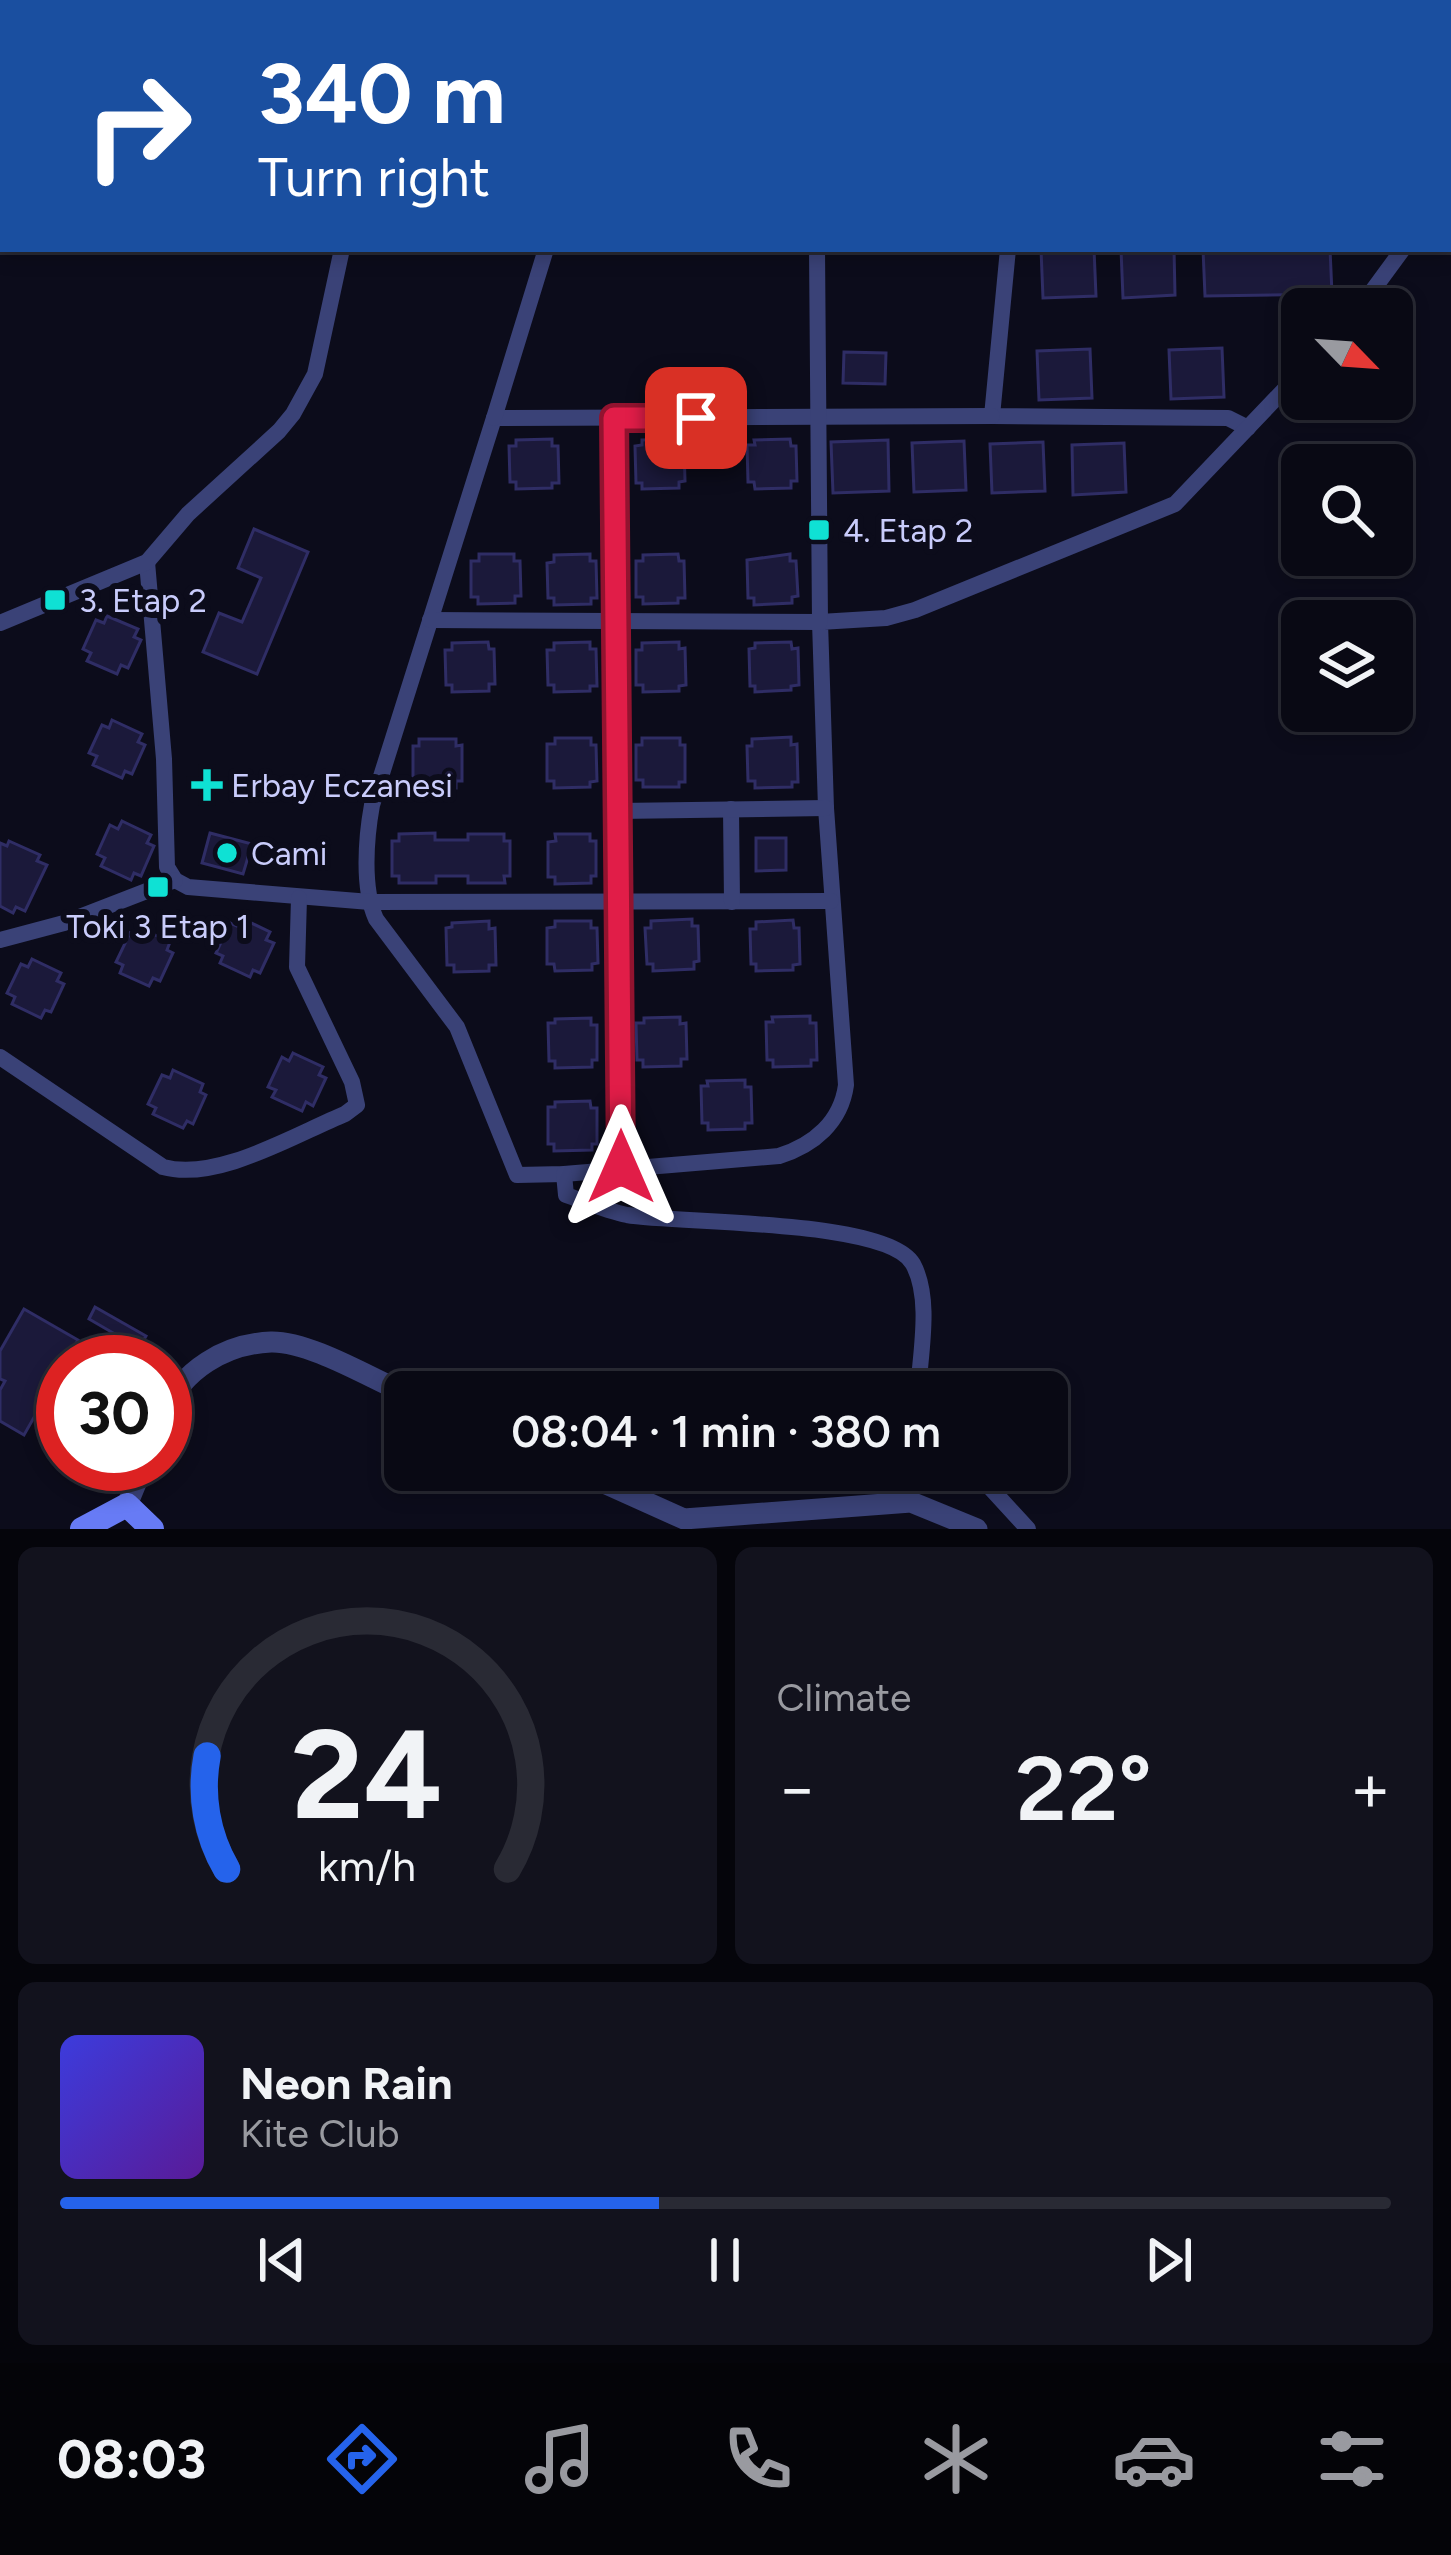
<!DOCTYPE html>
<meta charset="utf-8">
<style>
:root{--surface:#090914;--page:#12121d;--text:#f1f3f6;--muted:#999aa0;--line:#292a34;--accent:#2563eb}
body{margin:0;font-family:Figtree,sans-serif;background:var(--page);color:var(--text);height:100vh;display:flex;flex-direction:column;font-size:45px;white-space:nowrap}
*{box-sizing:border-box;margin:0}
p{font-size:39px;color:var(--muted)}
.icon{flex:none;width:66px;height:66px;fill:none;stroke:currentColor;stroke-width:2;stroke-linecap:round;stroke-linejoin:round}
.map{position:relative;height:1529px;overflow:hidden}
.drawer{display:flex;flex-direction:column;gap:18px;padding:18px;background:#05050b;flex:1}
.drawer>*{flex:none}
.hud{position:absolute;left:0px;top:0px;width:1452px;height:252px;box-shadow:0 6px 18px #0003,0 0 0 3px var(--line);background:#1a4fa0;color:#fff;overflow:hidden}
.needle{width:78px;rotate:115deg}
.controls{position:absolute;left:1281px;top:288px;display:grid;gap:24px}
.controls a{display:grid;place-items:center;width:132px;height:132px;border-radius:18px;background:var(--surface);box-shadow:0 6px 18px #0003,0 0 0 3px var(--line);font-size:60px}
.speed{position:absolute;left:36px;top:1335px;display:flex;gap:24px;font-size:60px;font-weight:700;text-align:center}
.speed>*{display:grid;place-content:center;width:156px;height:156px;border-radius:50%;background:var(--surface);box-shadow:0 6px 18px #0003,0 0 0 3px var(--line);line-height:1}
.speed .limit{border:18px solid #d22;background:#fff;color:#111}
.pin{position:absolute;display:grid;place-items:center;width:102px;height:102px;color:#fff;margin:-51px;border-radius:24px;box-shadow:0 6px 18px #0006}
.me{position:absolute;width:132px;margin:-66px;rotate:0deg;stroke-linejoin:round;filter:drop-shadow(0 0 9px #0008)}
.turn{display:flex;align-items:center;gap:42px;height:252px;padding:0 60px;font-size:54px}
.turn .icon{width:156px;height:156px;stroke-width:2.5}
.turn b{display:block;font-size:84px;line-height:102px}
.big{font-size:90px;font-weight:600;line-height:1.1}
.drawer .card{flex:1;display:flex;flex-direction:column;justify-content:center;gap:18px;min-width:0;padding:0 42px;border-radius:18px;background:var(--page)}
.drawer .dial{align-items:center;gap:0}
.dial svg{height:312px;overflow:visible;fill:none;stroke:var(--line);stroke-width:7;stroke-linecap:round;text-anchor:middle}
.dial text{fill:var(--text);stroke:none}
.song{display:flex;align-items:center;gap:36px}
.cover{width:144px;height:144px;border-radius:18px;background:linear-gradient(135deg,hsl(240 70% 55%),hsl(270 70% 35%))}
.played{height:12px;border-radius:6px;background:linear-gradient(90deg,var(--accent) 45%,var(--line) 45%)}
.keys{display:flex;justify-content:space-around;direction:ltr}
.heat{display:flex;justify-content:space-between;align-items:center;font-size:66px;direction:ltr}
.drawer .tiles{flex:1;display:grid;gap:18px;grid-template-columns:1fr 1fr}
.card:last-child{grid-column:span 2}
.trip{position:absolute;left:384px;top:1371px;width:684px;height:120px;border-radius:18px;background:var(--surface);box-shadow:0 6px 18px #0003,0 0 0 3px var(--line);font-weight:600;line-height:120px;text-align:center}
.dock{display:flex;height:192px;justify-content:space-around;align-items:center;background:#040408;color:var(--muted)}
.dock .icon{width:84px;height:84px}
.dock .active{color:var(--accent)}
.dock b{font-size:54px;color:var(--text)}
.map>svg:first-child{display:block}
.building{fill:#1b193a;stroke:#2f2d65;stroke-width:3}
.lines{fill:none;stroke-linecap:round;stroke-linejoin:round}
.minor{stroke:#3a4277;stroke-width:16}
.tertiary{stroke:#3a4277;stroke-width:21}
.secondary{stroke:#677bf5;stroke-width:24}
.route-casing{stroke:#92132f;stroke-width:30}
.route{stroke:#e11d48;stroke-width:21}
.poi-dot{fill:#0fe1d4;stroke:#0c0c1b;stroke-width:4.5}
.labels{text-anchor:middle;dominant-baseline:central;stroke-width:12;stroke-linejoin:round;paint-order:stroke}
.poi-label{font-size:33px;fill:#c9ccfb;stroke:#0c0c1b;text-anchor:start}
</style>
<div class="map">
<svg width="1451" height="1529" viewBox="0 0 1451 1529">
<rect width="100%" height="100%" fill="#0c0c1b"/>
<g class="building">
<path d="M1041,249H1094L1096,296L1043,298Z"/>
<path d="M1121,249H1174L1175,295L1123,298Z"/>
<path d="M1203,249H1330L1332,294L1205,296Z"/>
<path d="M1222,348L1224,397L1171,399L1169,350Z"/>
<path d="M1090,349L1092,398L1039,400L1037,351Z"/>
<path d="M844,352L886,353L885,384L843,383Z"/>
<path d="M552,439V446H558L559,483H552V488L516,489V482H510L509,446H516V440Z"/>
<path d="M678,439V446H684L685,481L679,482V488L642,489V483H636L635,446L642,445V440Z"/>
<path d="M790,439L791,446H796L797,481H791V488L755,489L754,482H748L747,445H755L754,440Z"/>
<path d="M888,440L889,491L833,493L831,442Z"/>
<path d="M964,441L966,490L914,492L912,443Z"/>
<path d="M1043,442L1045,491L992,493L990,444Z"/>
<path d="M1124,443L1126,492L1073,495L1072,445Z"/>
<path d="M254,529L308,552L257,674L203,652L219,613L242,622L261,578L238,568Z"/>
<path d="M479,554H514V561H520L521,596H515V603L478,604V597H471V561H479Z"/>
<path d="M590,554V561H596L597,598H591V604L554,605V598H548L547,563L554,562V555Z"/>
<path d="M678,554L679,561H684L685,598H678V603L643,604V597H636V561H643V555Z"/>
<path d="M790,554V561H796L798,596L792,597V603L754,605V598H748L747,560Z"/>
<path d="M107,616L138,629L134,637L141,640L128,668L121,665L117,674L87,661L91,653L83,649L96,620L104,623Z"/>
<path d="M488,642L489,649H494L495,684H489V691L452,692V685H446L445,650H452V643Z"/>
<path d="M590,642V649H596L597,686H590V691L554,692V685H548L547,650H554V643Z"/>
<path d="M679,642V649L685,648L686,685L679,686V691L643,692V685H636V650H642V643Z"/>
<path d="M791,642L792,649L798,648L799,685L791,686V690L755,692V686H750L749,649L755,648V643Z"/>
<path d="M112,720L142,734L138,742L145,745L132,774L125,771L122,778L93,765L97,756L89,753L102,725L109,728Z"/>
<path d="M791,737V745L797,744L798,782H792V787L755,788V781H748L747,746H752V739Z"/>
<path d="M555,738H591V745H596L597,781L590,782V787L554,788V781H547V744H555Z"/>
<path d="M642,738H680V745H685V782H679V787H643V780H636V745H642Z"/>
<path d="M419,739H456V746L462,745V781H456V788H419V781H413V746H419Z"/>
<path d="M122,821L151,835L147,843L154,846L141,876L134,873L131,880L101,866L105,858L97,854L110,825L118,829Z"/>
<path d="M210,833L252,844L243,874L202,863Z"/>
<path d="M435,833V840H468V834H504V841H510V876H504L505,883H468V876H436V883H399V876H392V841H399V834Z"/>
<path d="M555,834H590V841H596V876H591V883L555,884V877H548V842L556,841Z"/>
<path d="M756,838H786V870L756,871Z"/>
<path d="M9,841L40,855L37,861L47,865L25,911L16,907L13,913L0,906V843L7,846Z"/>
<path d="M241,918L270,932L266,940L274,943L260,973L253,970L250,977L220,963L223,956L216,953L230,923L237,926Z"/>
<path d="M692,919V926H698L699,961L694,962V969L653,971V964H647L645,928H651V921Z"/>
<path d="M793,920L794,928H799L800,964L793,965V970L756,971V964H751L750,929H756V922Z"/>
<path d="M489,921V929L495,928L496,965H489V971L454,972V965H447L446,928L452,927V923Z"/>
<path d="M555,921H591V928H597L598,963L592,964V970L555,971L554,964H547V928L555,927Z"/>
<path d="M140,928L170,942L167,950L173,953L160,981L153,978L149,986L120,973L123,965L116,962L130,933L136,936Z"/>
<path d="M32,959L61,973L57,981L64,984L51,1012L45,1010L41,1018L12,1004L15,997L7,993L21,964L28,967Z"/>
<path d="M810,1016V1023H816L817,1060H811V1066L773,1067V1060H767L766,1022H773L772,1017Z"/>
<path d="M680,1017V1024L686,1023L687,1059H681V1066L643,1067V1060H637L636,1023H644V1018Z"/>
<path d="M591,1018V1025H597V1060H592V1067L555,1068V1061H549L548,1023H555V1019Z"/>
<path d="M293,1053L323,1067L319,1075L326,1078L313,1106L306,1102L302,1111L272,1097L276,1090L268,1087L282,1057L289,1061Z"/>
<path d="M173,1070L203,1084L200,1092L206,1095L193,1124L187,1121L183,1128L153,1114L156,1108L148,1104L162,1075L170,1078Z"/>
<path d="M745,1080V1087H751L752,1123H745V1129L708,1130V1123H702L701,1086H708L707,1081Z"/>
<path d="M590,1101L591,1108H597V1144H592V1150L554,1151V1144H548V1107H555V1102Z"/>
<path d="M95,1307L146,1336L139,1348L89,1319Z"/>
<path d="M24,1309L78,1340L24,1435L0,1421V1390L5,1381L0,1379V1351Z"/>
</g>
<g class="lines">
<g class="minor">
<path d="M801,0L802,3"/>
<path d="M479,3L482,0"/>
<path d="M827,3L832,0"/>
<path d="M1053,3V0"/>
<path d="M1008,249L992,416L1228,418L1248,428"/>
<path d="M1359,309L1403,249"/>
<path d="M992,416L494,418L372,805C366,838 362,888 376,919L457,1027L517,1175L564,1174L779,1156C814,1145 841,1122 846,1085L826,808L820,622L886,618L915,610L1175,504L1302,371"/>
<path d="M494,418L546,249"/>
<path d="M614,418L621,1167"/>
<path d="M147,562L164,759L167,867L175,880L188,887L370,902L831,901"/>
<path d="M430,620L820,622L817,249"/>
<path d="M0,623L147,562L188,514L279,431L293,414L315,374L342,249"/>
<path d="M731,809L732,902"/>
<path d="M618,811L826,808"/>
<path d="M0,940L64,923L175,880"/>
<path d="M0,1057L163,1167C217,1182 294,1135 345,1114L357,1105L352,1082L297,967L299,898"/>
<path d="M564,1174L566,1195C586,1202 607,1211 627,1215C682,1224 888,1219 913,1264C932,1299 920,1354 918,1392"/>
<path d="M964,1470L985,1482L1028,1529"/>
</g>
<g class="tertiary">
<path d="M165,1412C182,1370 225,1344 271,1342C309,1341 370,1378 405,1393"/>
<path d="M575,1470L684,1519L911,1502L977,1529"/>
<path d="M127,1505L144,1464"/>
</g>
<path class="secondary" d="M82,1529L127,1505L152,1529"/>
</g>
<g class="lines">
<g class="route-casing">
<path id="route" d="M621,1167L614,418H696"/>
</g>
<use href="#route" class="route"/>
</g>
<g class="poi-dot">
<rect x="807" y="518" width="24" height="24" rx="6"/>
<rect x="43" y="588" width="24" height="24" rx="6"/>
<path d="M201 767h12v12h12v12h-12v12h-12v-12h-12v-12h12z"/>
<circle cx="227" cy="853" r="12"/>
<rect x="146" y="875" width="24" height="24" rx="6"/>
</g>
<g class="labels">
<g class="poi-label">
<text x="843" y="530">4. Etap 2</text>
<text x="79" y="600">3. Etap 2</text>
<text x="231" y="785">Erbay Eczanesi</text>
<text x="251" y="853">Cami</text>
<text x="158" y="926" text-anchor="middle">Toki 3 Etap 1</text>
</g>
</g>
</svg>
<div class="controls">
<a><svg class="needle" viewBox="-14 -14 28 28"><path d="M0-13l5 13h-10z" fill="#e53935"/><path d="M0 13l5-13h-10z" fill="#999aa0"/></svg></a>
<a><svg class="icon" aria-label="search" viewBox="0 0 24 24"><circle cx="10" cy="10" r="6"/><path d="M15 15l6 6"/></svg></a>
<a><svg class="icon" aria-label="layers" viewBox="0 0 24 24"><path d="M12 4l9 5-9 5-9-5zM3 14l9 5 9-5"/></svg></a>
</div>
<div class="speed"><div class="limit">30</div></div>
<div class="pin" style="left:696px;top:418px;background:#d93025"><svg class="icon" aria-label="arrive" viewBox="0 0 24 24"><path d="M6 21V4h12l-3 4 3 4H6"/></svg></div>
<svg class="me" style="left:621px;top:1167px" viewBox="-20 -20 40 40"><path d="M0-17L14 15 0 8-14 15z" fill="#e11d48" stroke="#fff" stroke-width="4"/></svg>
<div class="trip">08:04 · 1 min · 380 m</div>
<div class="hud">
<div class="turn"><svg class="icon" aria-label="right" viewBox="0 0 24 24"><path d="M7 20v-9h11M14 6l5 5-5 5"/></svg><div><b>340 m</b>Turn right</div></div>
</div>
</div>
<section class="drawer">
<div class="tiles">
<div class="card dial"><svg viewBox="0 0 100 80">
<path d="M14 69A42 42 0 1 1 86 69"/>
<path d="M14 69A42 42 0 0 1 9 40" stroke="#2563eb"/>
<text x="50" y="56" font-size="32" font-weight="700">24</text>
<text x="50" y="72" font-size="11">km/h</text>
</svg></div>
<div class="card"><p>Climate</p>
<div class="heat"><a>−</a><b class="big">22°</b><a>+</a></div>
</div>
<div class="card">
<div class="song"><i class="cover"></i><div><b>Neon Rain</b><p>Kite Club</p></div></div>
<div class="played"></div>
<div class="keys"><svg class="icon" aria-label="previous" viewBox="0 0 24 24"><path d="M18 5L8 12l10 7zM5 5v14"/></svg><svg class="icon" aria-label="pause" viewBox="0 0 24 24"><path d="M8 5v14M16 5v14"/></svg><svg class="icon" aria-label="next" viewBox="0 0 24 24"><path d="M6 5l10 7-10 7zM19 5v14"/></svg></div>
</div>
</div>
</section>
<nav class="dock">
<b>08:03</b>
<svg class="icon active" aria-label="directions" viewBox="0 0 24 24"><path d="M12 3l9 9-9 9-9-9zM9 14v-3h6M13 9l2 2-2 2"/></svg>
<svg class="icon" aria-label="music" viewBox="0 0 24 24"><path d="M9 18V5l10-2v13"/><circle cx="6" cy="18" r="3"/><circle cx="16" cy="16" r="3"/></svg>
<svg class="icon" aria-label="phone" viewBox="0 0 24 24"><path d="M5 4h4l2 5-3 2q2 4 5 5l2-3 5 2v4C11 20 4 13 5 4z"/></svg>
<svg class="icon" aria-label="climate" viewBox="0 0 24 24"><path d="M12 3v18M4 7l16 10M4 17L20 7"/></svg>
<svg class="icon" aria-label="car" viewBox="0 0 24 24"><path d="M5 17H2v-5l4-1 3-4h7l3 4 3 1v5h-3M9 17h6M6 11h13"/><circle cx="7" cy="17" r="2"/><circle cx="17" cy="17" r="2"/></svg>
<svg class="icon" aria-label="filters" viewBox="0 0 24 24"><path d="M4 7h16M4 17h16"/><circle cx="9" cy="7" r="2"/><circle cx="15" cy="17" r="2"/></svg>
</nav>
